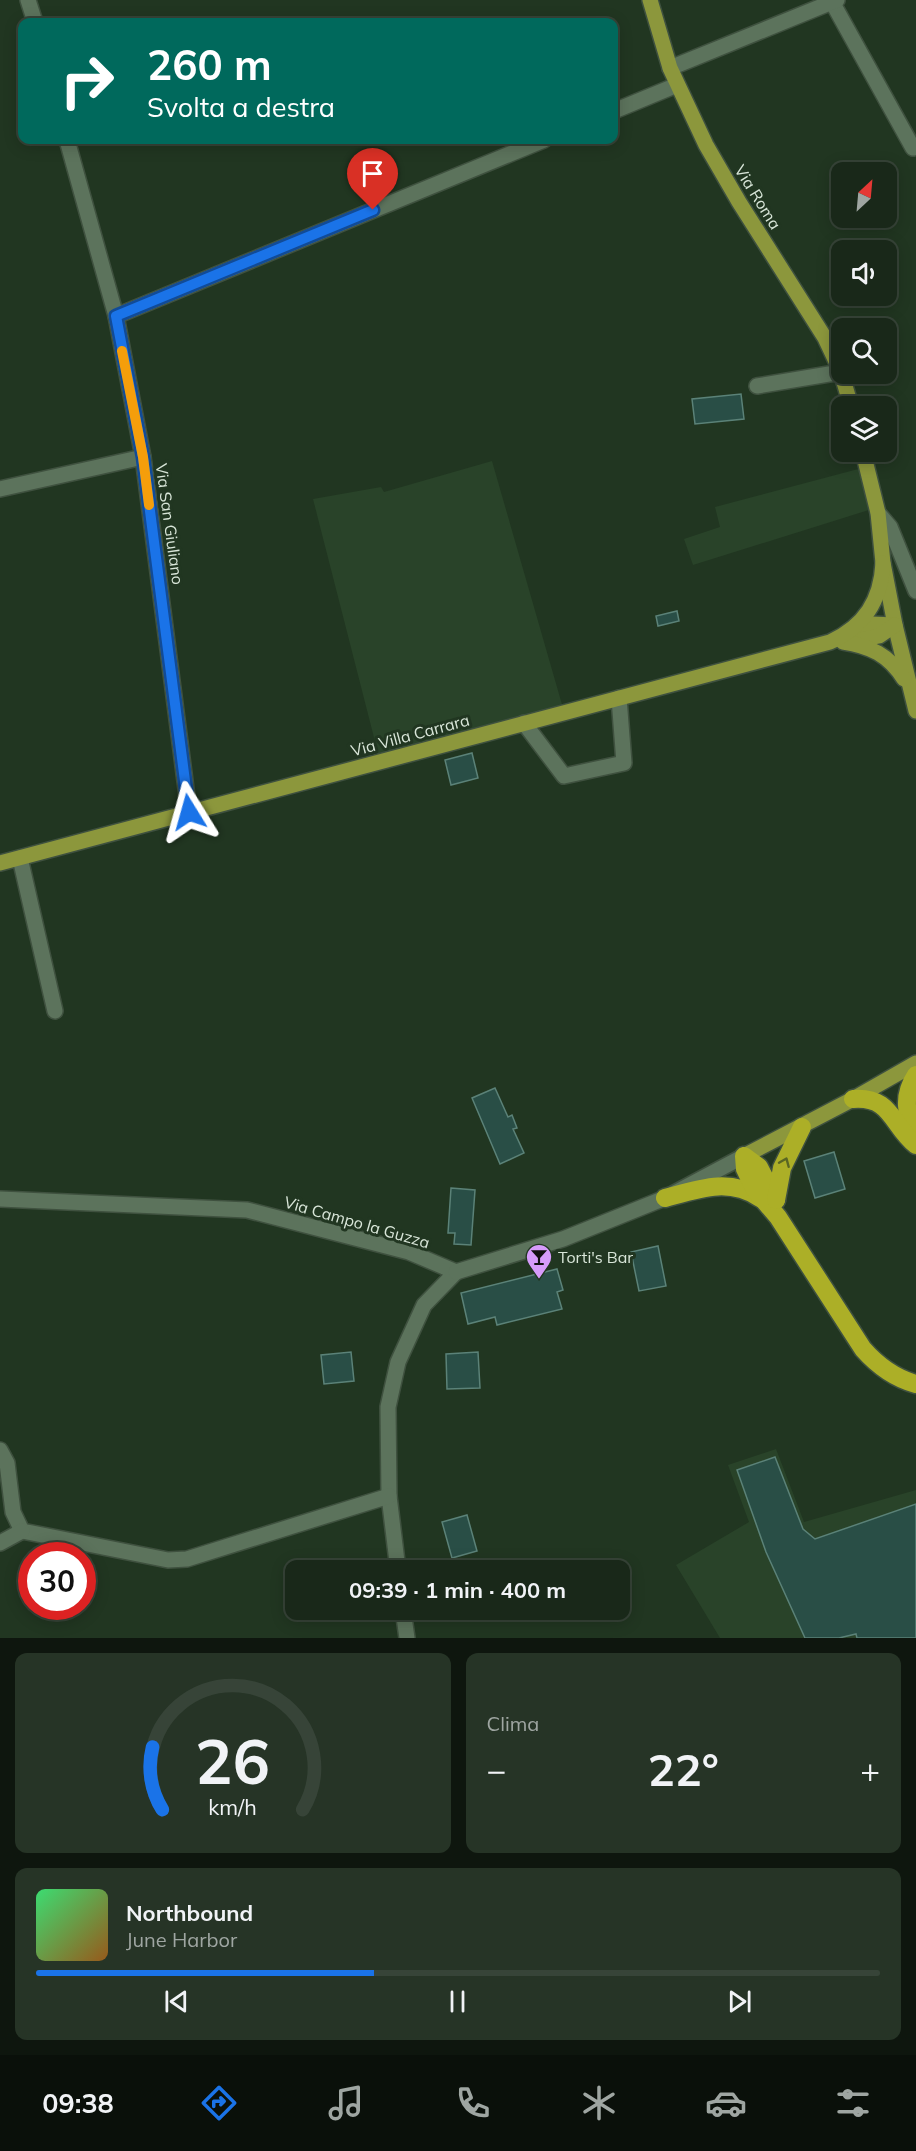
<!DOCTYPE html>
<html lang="it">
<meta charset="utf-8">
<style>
:root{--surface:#192819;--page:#263426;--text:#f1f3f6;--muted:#9fa6a2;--line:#374438;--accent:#1a73e8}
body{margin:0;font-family:Mulish,sans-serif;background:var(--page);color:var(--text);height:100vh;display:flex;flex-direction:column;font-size:22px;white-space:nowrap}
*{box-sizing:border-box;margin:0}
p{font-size:20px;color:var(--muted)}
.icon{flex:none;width:33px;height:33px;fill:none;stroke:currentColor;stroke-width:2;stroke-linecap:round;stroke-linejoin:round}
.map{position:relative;height:1638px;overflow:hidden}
.sheet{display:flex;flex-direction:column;gap:15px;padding:15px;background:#0e160e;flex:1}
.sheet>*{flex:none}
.hud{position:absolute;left:18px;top:18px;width:600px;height:126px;border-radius:12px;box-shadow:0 3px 15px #0003,0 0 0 2px var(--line);background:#00695c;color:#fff;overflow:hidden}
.needle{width:39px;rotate:26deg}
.buttons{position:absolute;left:831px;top:162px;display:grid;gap:12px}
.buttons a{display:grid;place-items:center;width:66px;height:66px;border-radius:12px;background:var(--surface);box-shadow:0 3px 15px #0003,0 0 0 2px var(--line);font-size:30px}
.speed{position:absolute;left:18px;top:1542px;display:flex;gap:12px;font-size:30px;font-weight:700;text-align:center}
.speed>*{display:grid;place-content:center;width:78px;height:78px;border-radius:50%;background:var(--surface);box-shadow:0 3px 15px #0003,0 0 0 2px var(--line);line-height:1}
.speed .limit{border:9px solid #d22;background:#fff;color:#111}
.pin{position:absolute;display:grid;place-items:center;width:51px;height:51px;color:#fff;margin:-62px -26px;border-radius:50% 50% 50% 0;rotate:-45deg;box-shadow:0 0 6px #0007}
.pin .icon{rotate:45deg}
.me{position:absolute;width:66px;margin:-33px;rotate:352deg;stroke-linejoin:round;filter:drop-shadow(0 0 4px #0008)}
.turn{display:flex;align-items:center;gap:21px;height:126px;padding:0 30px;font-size:27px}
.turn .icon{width:78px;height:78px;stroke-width:2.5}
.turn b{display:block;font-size:42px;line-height:51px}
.big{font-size:45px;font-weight:700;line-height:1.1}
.sheet .tile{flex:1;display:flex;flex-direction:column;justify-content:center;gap:9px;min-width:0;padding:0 21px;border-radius:12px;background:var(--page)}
.sheet .dial{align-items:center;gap:0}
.dial svg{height:156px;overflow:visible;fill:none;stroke:var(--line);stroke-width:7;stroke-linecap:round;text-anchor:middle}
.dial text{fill:var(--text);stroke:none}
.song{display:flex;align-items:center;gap:18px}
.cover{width:72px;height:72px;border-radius:9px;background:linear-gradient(135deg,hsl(140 70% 55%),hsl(30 70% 35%))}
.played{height:6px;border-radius:3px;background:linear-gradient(90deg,var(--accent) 40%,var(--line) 40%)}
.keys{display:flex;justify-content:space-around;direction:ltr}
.heat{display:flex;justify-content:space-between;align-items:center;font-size:33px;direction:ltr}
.sheet .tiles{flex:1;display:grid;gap:15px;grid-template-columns:1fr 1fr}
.tile:last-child{grid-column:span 2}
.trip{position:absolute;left:285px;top:1560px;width:345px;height:60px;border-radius:12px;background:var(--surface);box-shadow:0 3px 15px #0003,0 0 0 2px var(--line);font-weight:700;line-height:60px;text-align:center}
.menu{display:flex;height:96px;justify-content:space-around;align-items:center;background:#0a100a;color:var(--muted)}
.menu .icon{width:42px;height:42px}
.menu .current{color:var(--accent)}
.menu b{font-size:27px;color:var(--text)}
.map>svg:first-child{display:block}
.built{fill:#294329}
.building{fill:#294e46;stroke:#5b8278;stroke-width:1.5}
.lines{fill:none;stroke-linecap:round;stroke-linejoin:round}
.minor-casing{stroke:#3f513f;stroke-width:18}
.major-casing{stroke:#3f513f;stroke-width:18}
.highway-casing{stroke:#3f513f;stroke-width:21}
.minor{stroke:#5c735c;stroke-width:15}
.major{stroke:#8c973c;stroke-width:15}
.highway{stroke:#acaf27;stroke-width:18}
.oneway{stroke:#596623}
.route-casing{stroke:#114b97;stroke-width:15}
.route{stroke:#1a73e8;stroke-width:10}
.slow{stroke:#f59e0b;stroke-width:10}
.labels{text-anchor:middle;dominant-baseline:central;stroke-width:6;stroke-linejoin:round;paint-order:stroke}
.street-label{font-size:16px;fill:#d9e6d9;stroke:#213621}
.poi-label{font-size:16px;fill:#d9e6d9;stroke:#213621;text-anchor:start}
</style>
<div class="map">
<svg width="916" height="1638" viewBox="0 0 916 1638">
<rect width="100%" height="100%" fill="#213621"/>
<g class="built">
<path d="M492,461L563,708L379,757L313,499L381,487L384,492Z"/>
<path d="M862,468L872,509L693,565L684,539L720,527L715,507Z"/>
<path d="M776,1449L804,1522L916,1490V1638H720L676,1565L749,1522L728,1465Z"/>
</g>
<g class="building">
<path d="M741,394L744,419L695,424L692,399Z"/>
<path d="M677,611L679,621L658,626L656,616Z"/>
<path d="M472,753L478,778L451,785L445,760Z"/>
<path d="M495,1088L508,1117L512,1115L517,1128L513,1129L524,1153L500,1164L472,1098Z"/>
<path d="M834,1152L845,1189L815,1198L804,1161Z"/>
<path d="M451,1188L475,1190L471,1245L454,1244L455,1233H448Z"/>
<path d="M658,1246L666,1286L639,1291L631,1252Z"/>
<path d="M557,1269L563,1290L557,1292L562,1309L497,1325L495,1317L468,1324L461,1293Z"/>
<path d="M351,1352L354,1381L324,1384L321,1355Z"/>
<path d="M478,1352L480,1388L447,1389L446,1354Z"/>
<path d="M775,1457L803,1529L815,1539L916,1504V1638H857L856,1634L839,1638H805L766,1552L737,1470Z"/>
<path d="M467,1515L477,1551L452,1558L442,1522Z"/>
</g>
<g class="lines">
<g class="minor-casing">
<g id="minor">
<path d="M28,0L35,22"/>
<path d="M831,0L913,148"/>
<path d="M670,68L837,0"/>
<path d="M614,111L677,85"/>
<path d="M67,140L116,316L143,457L189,812"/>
<path d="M116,316L544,140"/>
<path d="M757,386L841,372"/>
<path d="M0,489L143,457"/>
<path d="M878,513L890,527L916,591"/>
<path d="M524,723L564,776L624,763L619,698"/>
<path d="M20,858L55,1011"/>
<path d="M0,1199L247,1210L409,1252L456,1272L424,1305L398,1362L388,1407L389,1496L398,1570"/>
<path d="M456,1272L563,1239L665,1198L744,1156"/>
<path d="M0,1450L7,1463L13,1512L22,1531L168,1560L187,1559L389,1496"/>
<path d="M0,1543L22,1531"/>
<path d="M403,1610L407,1638"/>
</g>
</g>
<g class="major-casing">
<g id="major">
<path d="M650,0L670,68L706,145L739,202L825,338L841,372L851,406"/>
<path d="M863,452L878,513L883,563L895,625L916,711"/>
<path d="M852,629L871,624L895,625"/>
<path d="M854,641L879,636L895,625"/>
<path d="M843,642C870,646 889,655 904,679"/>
<path d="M0,863L830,642C865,626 881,600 883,563"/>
<path d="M744,1156L853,1099L916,1063"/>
</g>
</g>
<g class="highway-casing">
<g id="highway">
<path d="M916,1075C902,1096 906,1115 916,1136"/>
<path d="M853,1099C892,1096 891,1125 916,1145"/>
<path d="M665,1198C698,1189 729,1177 760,1198"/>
<path d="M776,1200L759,1167L744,1156L745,1169L755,1190L778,1217L863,1349C878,1366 894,1378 916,1384"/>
<path d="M776,1200L782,1168L802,1127"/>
</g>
</g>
<use href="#minor" class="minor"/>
<use href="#major" class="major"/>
<use href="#highway" class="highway"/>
</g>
<defs><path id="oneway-chevron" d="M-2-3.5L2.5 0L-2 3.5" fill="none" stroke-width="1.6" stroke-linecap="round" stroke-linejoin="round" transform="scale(1.5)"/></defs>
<use class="oneway" href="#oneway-chevron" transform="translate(785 1162) rotate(-67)"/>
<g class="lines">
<g class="route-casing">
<path id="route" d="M189,812L143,457L116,316L373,210"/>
</g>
<use href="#route" class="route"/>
<path class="slow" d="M122,351L143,457L149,505"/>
</g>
<defs>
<g id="bar-pin" transform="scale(1.35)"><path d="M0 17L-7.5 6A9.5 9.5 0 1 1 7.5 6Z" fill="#d69bfa" stroke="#213621"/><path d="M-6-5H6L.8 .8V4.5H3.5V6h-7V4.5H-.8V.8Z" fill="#111"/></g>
</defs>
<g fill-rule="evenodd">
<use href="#bar-pin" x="539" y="1257"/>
</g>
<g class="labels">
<g class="street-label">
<text transform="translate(758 197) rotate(58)">Via Roma</text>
<text transform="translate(170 524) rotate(82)">Via San Giuliano</text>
<text transform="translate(410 735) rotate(-15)">Via Villa Carrara</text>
<text transform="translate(357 1222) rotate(16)">Via Campo la Guzza</text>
</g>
<g class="poi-label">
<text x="558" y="1257">Torti's Bar</text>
</g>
</g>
</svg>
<div class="buttons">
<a><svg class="needle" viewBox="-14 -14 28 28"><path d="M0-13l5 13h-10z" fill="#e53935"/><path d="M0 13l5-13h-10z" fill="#9fa6a2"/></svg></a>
<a><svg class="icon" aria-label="sound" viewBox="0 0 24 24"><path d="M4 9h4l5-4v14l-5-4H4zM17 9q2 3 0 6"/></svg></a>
<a><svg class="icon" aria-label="search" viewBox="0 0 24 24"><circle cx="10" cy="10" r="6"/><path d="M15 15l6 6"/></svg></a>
<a><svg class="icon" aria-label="layers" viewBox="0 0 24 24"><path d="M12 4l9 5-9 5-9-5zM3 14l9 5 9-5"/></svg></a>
</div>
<div class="speed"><div class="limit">30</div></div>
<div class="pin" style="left:373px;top:210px;background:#d93025"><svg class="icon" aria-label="arrive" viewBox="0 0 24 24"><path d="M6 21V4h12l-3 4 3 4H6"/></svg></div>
<svg class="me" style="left:189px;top:812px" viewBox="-20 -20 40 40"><path d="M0-17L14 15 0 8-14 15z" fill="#1a73e8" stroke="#fff" stroke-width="4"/></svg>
<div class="trip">09:39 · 1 min · 400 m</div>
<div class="hud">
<div class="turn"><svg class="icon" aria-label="right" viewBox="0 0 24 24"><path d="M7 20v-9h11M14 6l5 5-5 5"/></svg><div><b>260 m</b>Svolta a destra</div></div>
</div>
</div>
<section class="sheet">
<div class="tiles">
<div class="tile dial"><svg viewBox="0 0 100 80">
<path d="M14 69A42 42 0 1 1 86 69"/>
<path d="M14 69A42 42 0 0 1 9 37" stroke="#1a73e8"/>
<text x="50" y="56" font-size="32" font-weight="700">26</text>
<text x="50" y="72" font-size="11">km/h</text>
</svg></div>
<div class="tile"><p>Clima</p>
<div class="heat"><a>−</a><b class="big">22°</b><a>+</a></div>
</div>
<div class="tile">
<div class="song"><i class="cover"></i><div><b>Northbound</b><p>June Harbor</p></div></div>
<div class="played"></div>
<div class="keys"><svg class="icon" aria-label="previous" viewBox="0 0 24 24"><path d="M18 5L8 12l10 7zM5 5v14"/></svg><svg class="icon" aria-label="pause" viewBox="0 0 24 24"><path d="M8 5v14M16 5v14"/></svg><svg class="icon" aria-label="next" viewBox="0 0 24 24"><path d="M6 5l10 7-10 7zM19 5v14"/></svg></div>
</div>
</div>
</section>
<nav class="menu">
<b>09:38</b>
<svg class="icon current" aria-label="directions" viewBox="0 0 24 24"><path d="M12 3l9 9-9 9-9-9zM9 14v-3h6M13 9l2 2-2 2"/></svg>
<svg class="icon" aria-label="music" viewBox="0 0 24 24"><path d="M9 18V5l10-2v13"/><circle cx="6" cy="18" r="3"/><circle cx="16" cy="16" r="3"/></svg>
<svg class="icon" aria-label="phone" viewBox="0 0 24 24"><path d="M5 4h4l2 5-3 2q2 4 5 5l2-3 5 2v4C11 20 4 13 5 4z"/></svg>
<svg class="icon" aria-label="climate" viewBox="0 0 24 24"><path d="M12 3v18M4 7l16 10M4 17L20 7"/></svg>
<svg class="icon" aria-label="car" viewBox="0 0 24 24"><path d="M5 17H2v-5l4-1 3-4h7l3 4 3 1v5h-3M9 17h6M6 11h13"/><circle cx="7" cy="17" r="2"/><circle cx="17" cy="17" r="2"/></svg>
<svg class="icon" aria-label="filters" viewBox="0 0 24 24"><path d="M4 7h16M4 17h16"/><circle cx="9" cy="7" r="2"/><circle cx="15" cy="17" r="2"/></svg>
</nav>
